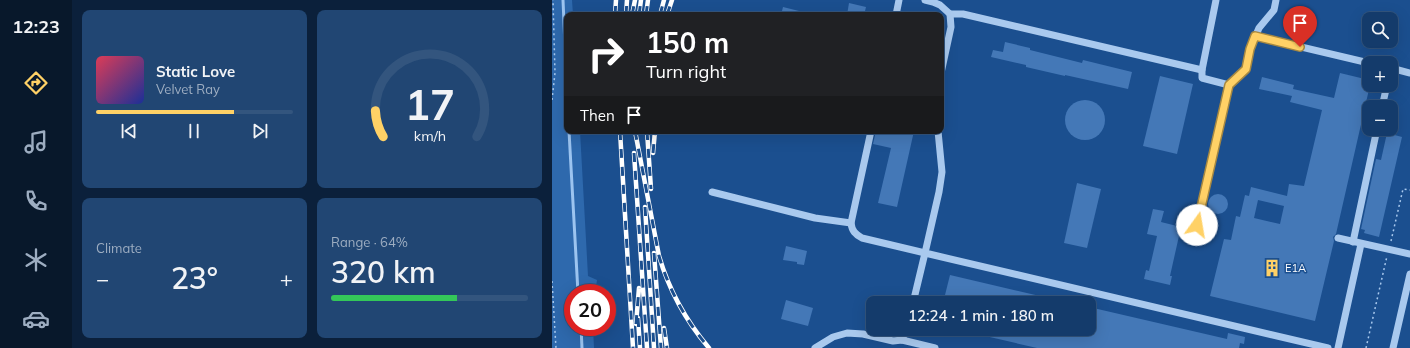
<!DOCTYPE html>
<meta charset="utf-8">
<style>
:root{--surface:#143b6b;--page:#214673;--text:#f1f3f6;--muted:#9dadc1;--line:#33557e;--accent:#ffd166}
body{margin:0;font-family:Mulish,sans-serif;background:var(--page);color:var(--text);height:100vh;display:flex;flex-direction:column;font-size:15px;white-space:nowrap}
*{box-sizing:border-box;margin:0}
p{font-size:13px;color:var(--muted)}
.icon{flex:none;width:22px;height:22px;fill:none;stroke:currentColor;stroke-width:2;stroke-linecap:round;stroke-linejoin:round}
.map{position:relative;flex:1;overflow:hidden}
.sheet{display:flex;flex-direction:column;gap:10px;padding:10px;background:#0b203b;width:480px}
.sheet>*{flex:none}
.hud{position:absolute;left:12px;top:12px;width:380px;height:122px;border-radius:8px;box-shadow:0 4px 16px #0002,0 0 0 1px var(--line);background:#202124;color:#fff;overflow:hidden}
.buttons{position:absolute;left:810px;top:12px;display:grid;gap:8px}
.buttons a{display:grid;place-items:center;width:36px;height:36px;border-radius:8px;background:var(--surface);box-shadow:0 4px 16px #0002,0 0 0 1px var(--line);font-size:20px}
.speed{position:absolute;left:12px;top:284px;display:flex;gap:8px;font-size:20px;font-weight:700;text-align:center}
.speed>*{display:grid;place-content:center;width:52px;height:52px;border-radius:50%;background:var(--surface);box-shadow:0 4px 16px #0002,0 0 0 1px var(--line);line-height:1}
.speed .limit{border:6px solid #d22;background:#fff;color:#111}
.pin{position:absolute;display:grid;place-items:center;width:34px;height:34px;color:#fff;margin:-41px -17px;border-radius:50% 50% 50% 0;rotate:-45deg;box-shadow:0 0 4px #0007}
.pin .icon{rotate:45deg}
.me{position:absolute;width:44px;margin:-22px;rotate:13deg;stroke-linejoin:round;filter:drop-shadow(0 0 3px #0008)}
.turn{display:flex;align-items:center;gap:14px;height:84px;padding:0 16px;font-size:18px}
.turn .icon{width:52px;height:52px;stroke-width:2.5}
.turn b{display:block;font-size:28px;line-height:34px}
.then{display:flex;align-items:center;height:38px;padding:0 16px;background:#0003;gap:8px;font-size:15px}
.big{font-size:30px;font-weight:600;line-height:1.1}
.sheet .card{flex:1;display:flex;flex-direction:column;justify-content:center;gap:6px;min-width:0;padding:0 14px;border-radius:8px;background:var(--page)}
.sheet .dial{align-items:center;gap:0}
.dial svg{height:104px;overflow:visible;fill:none;stroke:var(--line);stroke-width:7;stroke-linecap:round;text-anchor:middle}
.dial text{fill:var(--text);stroke:none}
.song{display:flex;align-items:center;gap:12px}
.cover{width:48px;height:48px;border-radius:6px;background:linear-gradient(135deg,hsl(350 70% 55%),hsl(230 70% 35%))}
.played{height:4px;border-radius:2px;background:linear-gradient(90deg,var(--accent) 70%,var(--line) 70%)}
.keys{display:flex;justify-content:space-around;direction:ltr}
.heat{display:flex;justify-content:space-between;align-items:center;font-size:22px;direction:ltr}
.charge{height:6px;border-radius:3px;background:linear-gradient(90deg,#34c759 64%,var(--line) 0)}
.sheet .tiles{flex:1;display:grid;gap:10px;grid-template-columns:repeat(2,1fr)}
.trip{position:absolute;left:314px;top:296px;width:230px;height:40px;border-radius:8px;background:var(--surface);box-shadow:0 4px 16px #0002,0 0 0 1px var(--line);font-weight:600;line-height:40px;text-align:center}
main{display:flex;flex:1;min-height:0}
.dock{display:flex;flex-direction:column;width:72px;justify-content:space-around;align-items:center;background:#08182b;color:var(--muted)}
.dock .icon{width:28px;height:28px}
.dock .selected{color:var(--accent)}
.dock b{font-size:18px;color:var(--text)}
.map>svg:first-child{display:block}
.green{fill:#2e69ad}
.lines{fill:none;stroke-linecap:round;stroke-linejoin:round}
.stream{stroke:#9cc4f0;stroke-width:3}
.building{fill:#4478b7;fill-rule:evenodd}
.path{stroke:#a9c9ee;stroke-width:1.5;stroke-dasharray:2 3;stroke-linecap:butt}
.minor{stroke:#a9c9ee;stroke-width:7}
.rail-casing{stroke:#fff;stroke-width:4.5}
.rail{stroke:#1b4f8f;stroke-width:3;stroke-dasharray:9;stroke-linecap:butt}
.route-casing{stroke:#a68842;stroke-width:10}
.route{stroke:#ffd166;stroke-width:7}
.labels{text-anchor:middle;dominant-baseline:central;stroke-width:3;stroke-linejoin:round;paint-order:stroke}
.poi-label{font-size:11px;fill:#fff;stroke:#1b4f8f;text-anchor:start}
</style>
<main>
<nav class="dock">
<b>12:23</b>
<svg class="icon selected" aria-label="directions" viewBox="0 0 24 24"><path d="M12 3l9 9-9 9-9-9zM9 14v-3h6M13 9l2 2-2 2"/></svg>
<svg class="icon" aria-label="music" viewBox="0 0 24 24"><path d="M9 18V5l10-2v13"/><circle cx="6" cy="18" r="3"/><circle cx="16" cy="16" r="3"/></svg>
<svg class="icon" aria-label="phone" viewBox="0 0 24 24"><path d="M5 4h4l2 5-3 2q2 4 5 5l2-3 5 2v4C11 20 4 13 5 4z"/></svg>
<svg class="icon" aria-label="climate" viewBox="0 0 24 24"><path d="M12 3v18M4 7l16 10M4 17L20 7"/></svg>
<svg class="icon" aria-label="car" viewBox="0 0 24 24"><path d="M5 17H2v-5l4-1 3-4h7l3 4 3 1v5h-3M9 17h6M6 11h13"/><circle cx="7" cy="17" r="2"/><circle cx="17" cy="17" r="2"/></svg>
</nav>
<section class="sheet">
<div class="tiles">
<div class="card">
<div class="song"><i class="cover"></i><div><b>Static Love</b><p>Velvet Ray</p></div></div>
<div class="played"></div>
<div class="keys"><svg class="icon" aria-label="previous" viewBox="0 0 24 24"><path d="M18 5L8 12l10 7zM5 5v14"/></svg><svg class="icon" aria-label="pause" viewBox="0 0 24 24"><path d="M8 5v14M16 5v14"/></svg><svg class="icon" aria-label="next" viewBox="0 0 24 24"><path d="M6 5l10 7-10 7zM19 5v14"/></svg></div>
</div>
<div class="card dial"><svg viewBox="0 0 100 80">
<path d="M14 69A42 42 0 1 1 86 69"/>
<path d="M14 69A42 42 0 0 1 8 49" stroke="#ffd166"/>
<text x="50" y="56" font-size="32" font-weight="700">17</text>
<text x="50" y="72" font-size="11">km/h</text>
</svg></div>
<div class="card"><p>Climate</p>
<div class="heat"><a>−</a><b class="big">23°</b><a>+</a></div>
</div>
<div class="card"><p>Range · 64%</p><b class="big">320 km</b><div class="charge"></div></div>
</div>
</section>
<div class="map">
<svg width="858" height="348" viewBox="0 0 858 348">
<rect width="100%" height="100%" fill="#1b4f8f"/>
<path class="green" d="M0,0H20L21,15H15V131H28L36,276L45,280L43,293H21V327H41L42,348H0Z"/>
<g class="lines">
<g class="stream">
<path d="M11,0L15,93"/>
<path d="M17,131L26,293"/>
<path d="M29,327L30,348"/>
</g>
</g>
<g class="building">
<path d="M297,3L314,7L312,15H295Z"/>
<path d="M231,7L251,12V15H229Z"/>
<path d="M453,42L478,48V50L530,63L531,60L580,72L576,89L513,75V76L474,67V65L439,57L441,50L451,52Z"/>
<path d="M788,73L817,80V85H818L784,234L781,237L782,241L763,321L658,296L672,239L679,240L684,216L688,217L693,195L697,196L699,187L735,196L737,184L752,186L770,110L738,102L740,96L707,89L710,77L742,85L741,89L782,98ZM706,200L732,206L728,224L702,218Z"/>
<path d="M608,76L641,84L625,154L591,146Z"/>
<circle cx="533" cy="120" r="20"/>
<path d="M324,131H362L345,207L326,203L339,148L321,144Z"/>
<path d="M835,133L850,137L827,237L812,233L813,230L809,229L824,159L829,160Z"/>
<path d="M525,183L549,189L535,248L512,243Z"/>
<circle cx="666" cy="204" r="10"/>
<path d="M601,209L612,211L609,222L629,227L618,276H620L618,285L592,279L594,270L597,271L605,236L595,234Z"/>
<path d="M234,246L255,251L252,265L245,264V262L231,260Z"/>
<path d="M398,275L505,300V303H391Z"/>
<path d="M234,300L261,308L256,326L229,319Z"/>
<path d="M537,307L675,339L676,333L693,337L692,344L688,343L687,348H485L416,332L417,329H537Z"/>
</g>
<g class="lines">
<g class="path">
<path d="M0,100L3,73L1,0"/>
<path d="M839,241L851,189L858,190"/>
<path d="M0,281L4,348"/>
<path d="M814,348L835,256"/>
</g>
<g class="minor">
<path d="M373,0L381,2L388,5L398,14H411L650,70"/>
<path d="M664,0L650,70V78L677,85L694,69L698,49L707,28L722,10L724,0"/>
<path d="M344,15L347,0"/>
<path d="M703,36L817,63"/>
<path d="M839,68L858,73"/>
<path d="M389,73L399,27L398,14"/>
<path d="M830,107L835,85"/>
<path d="M319,131L299,223C300,231 303,234 310,238L373,253L361,303"/>
<path d="M386,131L390,172L387,192L373,253L776,348"/>
<path d="M160,192L263,218L299,223"/>
<path d="M645,225L677,85"/>
<path d="M786,238L858,254"/>
<path d="M801,242L825,129"/>
<path d="M350,340L354,329"/>
<path d="M263,348L281,337L295,333L311,334L341,341L350,340L383,348"/>
<path d="M786,348L809,244"/>
<path d="M841,348L858,274"/>
</g>
<g class="rail-casing">
<g id="rail">
<path d="M63,15L64,0"/>
<path d="M74,15L75,0"/>
<path d="M80,15L83,0"/>
<path d="M87,15L89,0"/>
<path d="M94,15L96,0"/>
<path d="M108,15L112,0"/>
<path d="M115,15L120,0"/>
<path d="M68,131L81,348"/>
<path d="M83,131L107,256C117,290 134,321 157,348"/>
<path d="M95,131L99,189"/>
<path d="M82,153L95,348"/>
<path d="M101,153L103,131"/>
<path d="M93,207L102,348"/>
<path d="M102,253L109,348"/>
<path d="M86,318L88,348"/>
<path d="M84,324L87,288"/>
<path d="M112,328L115,348"/>
</g>
</g>
<use href="#rail" class="rail"/>
</g>
<g class="lines">
<g class="route-casing">
<path id="route" d="M645,225L677,85L694,69L698,49L703,36L748,47"/>
</g>
<use href="#route" class="route"/>
</g>
<defs>
<g id="building-bare" transform="scale(1.38)"><path d="M-4-6H4V6H1V3H-1V6H-4ZM-2.5-4.3h1.7v1.8h-1.7ZM.8-4.3h1.7v1.8H.8ZM-2.5-1h1.7V.8h-1.7ZM.8-1h1.7V.8H.8Z" fill="#ffd166" stroke="#1b4f8f" stroke-width="2.5" paint-order="stroke"/></g>
</defs>
<g fill-rule="evenodd">
<use href="#building-bare" x="720" y="268"/>
</g>
<g class="labels">
<g class="poi-label">
<text x="733" y="268">E1A</text>
</g>
</g>
</svg>
<div class="buttons">
<a><svg class="icon" aria-label="search" viewBox="0 0 24 24"><circle cx="10" cy="10" r="6"/><path d="M15 15l6 6"/></svg></a>
<a>+</a>
<a>−</a>
</div>
<div class="speed"><div class="limit">20</div></div>
<div class="pin" style="left:748px;top:47px;background:#d93025"><svg class="icon" aria-label="arrive" viewBox="0 0 24 24"><path d="M6 21V4h12l-3 4 3 4H6"/></svg></div>
<svg class="me" style="left:645px;top:225px" viewBox="-20 -20 40 40"><circle r="19" fill="#fff"/><path d="M0-13L10 11 0 6-10 11z" fill="#ffd166"/></svg>
<div class="trip">12:24 · 1 min · 180 m</div>
<div class="hud">
<div class="turn"><svg class="icon" aria-label="right" viewBox="0 0 24 24"><path d="M7 20v-9h11M14 6l5 5-5 5"/></svg><div><b>150 m</b>Turn right</div></div>
<div class="then">Then<svg class="icon" aria-label="arrive" viewBox="0 0 24 24"><path d="M6 21V4h12l-3 4 3 4H6"/></svg></div>
</div>
</div>
</main>
